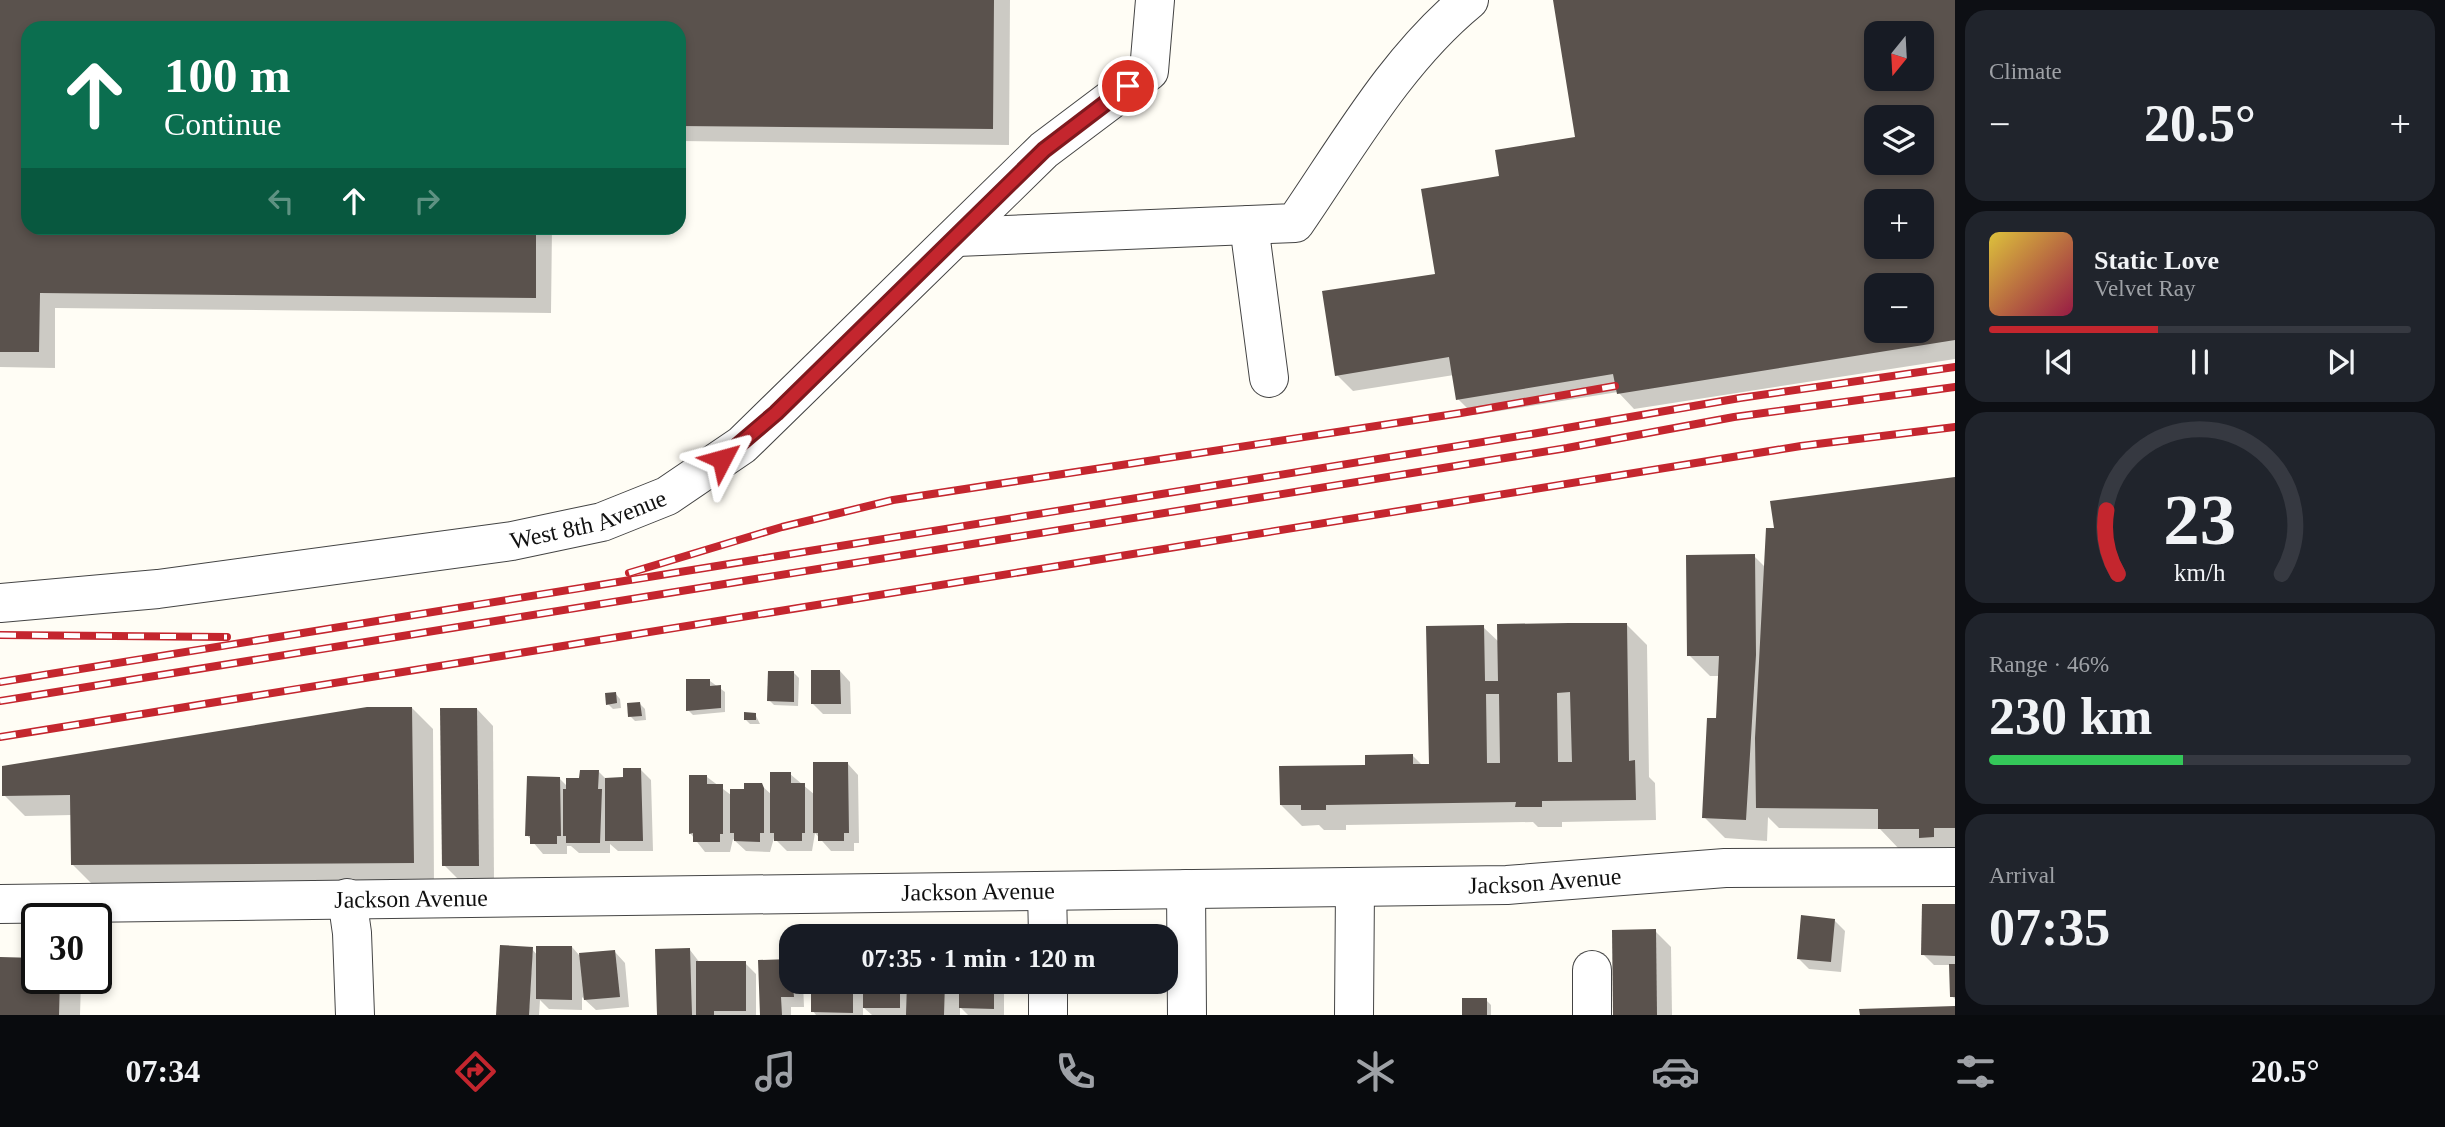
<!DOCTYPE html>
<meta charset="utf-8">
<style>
:root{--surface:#171b24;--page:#20242c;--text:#f1f3f6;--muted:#9ea1a6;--line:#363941;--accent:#c4262e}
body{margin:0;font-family:Georgia,serif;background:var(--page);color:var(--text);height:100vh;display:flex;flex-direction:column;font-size:26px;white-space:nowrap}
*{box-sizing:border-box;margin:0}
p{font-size:23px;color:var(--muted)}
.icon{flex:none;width:38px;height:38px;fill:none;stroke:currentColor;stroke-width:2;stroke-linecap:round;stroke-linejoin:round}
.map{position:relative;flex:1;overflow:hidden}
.panel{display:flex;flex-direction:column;gap:10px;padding:10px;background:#0d0f14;width:490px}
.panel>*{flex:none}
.hud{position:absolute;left:21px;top:21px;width:665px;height:214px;border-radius:21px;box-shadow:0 4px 10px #0003;background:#0b6e4f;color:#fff;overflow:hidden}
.needle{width:46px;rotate:198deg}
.tools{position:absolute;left:1864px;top:21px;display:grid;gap:14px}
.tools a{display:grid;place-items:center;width:70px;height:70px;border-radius:14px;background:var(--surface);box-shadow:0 4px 10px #0003;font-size:35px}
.speed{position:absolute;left:21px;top:903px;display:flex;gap:14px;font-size:35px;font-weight:700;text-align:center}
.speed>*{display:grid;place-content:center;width:91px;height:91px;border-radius:50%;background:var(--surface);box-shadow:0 4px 10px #0003;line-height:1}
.speed .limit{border:4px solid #111;border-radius:10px;background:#fff;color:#111}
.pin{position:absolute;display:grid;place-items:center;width:60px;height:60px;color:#fff;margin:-30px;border:4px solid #fff;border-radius:50%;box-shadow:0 2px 7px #0007}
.me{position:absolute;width:77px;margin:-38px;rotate:51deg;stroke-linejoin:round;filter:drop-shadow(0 0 5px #0008)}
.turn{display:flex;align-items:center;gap:24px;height:147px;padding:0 28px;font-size:32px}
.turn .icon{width:91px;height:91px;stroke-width:2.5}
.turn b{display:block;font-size:49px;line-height:60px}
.lanes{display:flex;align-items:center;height:66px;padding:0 28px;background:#0003;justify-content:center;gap:35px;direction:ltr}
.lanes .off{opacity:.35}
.big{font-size:52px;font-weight:800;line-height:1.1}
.panel .tile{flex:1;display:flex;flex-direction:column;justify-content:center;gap:10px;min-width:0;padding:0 24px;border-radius:21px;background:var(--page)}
.panel .dial{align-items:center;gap:0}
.dial svg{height:182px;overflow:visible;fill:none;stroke:var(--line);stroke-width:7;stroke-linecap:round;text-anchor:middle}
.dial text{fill:var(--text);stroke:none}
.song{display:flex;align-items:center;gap:21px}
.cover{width:84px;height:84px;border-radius:10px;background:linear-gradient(135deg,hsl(50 70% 55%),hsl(340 70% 35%))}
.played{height:7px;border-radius:4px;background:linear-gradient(90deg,var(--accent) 40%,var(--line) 40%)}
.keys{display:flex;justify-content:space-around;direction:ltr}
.heat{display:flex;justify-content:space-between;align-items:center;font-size:38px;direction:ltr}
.charge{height:10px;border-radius:5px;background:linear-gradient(90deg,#34c759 46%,var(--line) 0)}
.trip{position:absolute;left:779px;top:924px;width:399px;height:70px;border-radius:21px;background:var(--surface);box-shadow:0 4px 10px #0003;font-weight:800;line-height:70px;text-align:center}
.tabs{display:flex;height:112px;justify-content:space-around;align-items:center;background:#090b0e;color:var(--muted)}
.tabs .icon{width:49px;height:49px}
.tabs .selected{color:var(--accent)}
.tabs b{font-size:32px;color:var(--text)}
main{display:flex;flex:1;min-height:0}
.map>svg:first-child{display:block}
.shadow{fill:#0003;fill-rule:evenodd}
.building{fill:#5a524d;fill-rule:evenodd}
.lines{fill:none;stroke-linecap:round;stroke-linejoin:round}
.minor-casing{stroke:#444;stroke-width:40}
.minor{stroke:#fff;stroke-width:38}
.rail-casing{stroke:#c4262e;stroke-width:8}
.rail{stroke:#fff;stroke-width:5;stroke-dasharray:16;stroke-linecap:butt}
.route-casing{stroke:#7f191e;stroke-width:18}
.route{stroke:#c4262e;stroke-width:12}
.labels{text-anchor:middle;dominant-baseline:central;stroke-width:7;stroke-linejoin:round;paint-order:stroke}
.street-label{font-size:24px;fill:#111;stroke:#fff}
</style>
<main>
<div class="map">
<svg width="1955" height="1015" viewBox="0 0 1955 1015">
<rect width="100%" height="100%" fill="#fffdf5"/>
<g class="shadow">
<path d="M0,0H1010L1009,145L679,141V28H28V228H552L551,313L55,308V368L0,367Z"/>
<path d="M1554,0H1955V359L1634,409L1618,392L1474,415L1458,399L1454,375L1353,391L1337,375L1437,275L1501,177L1577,138ZM1876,33H1922V79H1876ZM1876,117H1922V163H1876ZM1876,201H1922V247H1876ZM1876,285H1922V331H1876Z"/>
<path d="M1955,479V858L1900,850L1880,829L1779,828L1768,817L1767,841L1725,838L1704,817L1717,720L1720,676H1710L1689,655L1754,556L1766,568L1776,529Z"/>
<path d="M1626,624L1647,645L1649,777L1655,783L1656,820L1562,822V827H1538L1533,822L1346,825V830H1324L1319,825L1302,826L1281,805L1366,766L1413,756L1423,766H1430L1483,627L1500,643Z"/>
<path d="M840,671L850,682L851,714H823L812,703Z"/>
<path d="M794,673L799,678L798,706L774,705L769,700Z"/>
<path d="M710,681L725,692V712L693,715L688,710Z"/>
<path d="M615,693L620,699L621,708L613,709L608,704Z"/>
<path d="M640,704L645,709L646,720L635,721L630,716Z"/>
<path d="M412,708L433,729L434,883L93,885L72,864V815L25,816L4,795Z"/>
<path d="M477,709L493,726L494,881H460L444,865Z"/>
<path d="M755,714L760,724H750L745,719Z"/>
<path d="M848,764L858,775L859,843H854V851H831L815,833L812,851H787L774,838L770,852L746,851L733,839L730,852H705L690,833L707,777L731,795L761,785L772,795L790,774L815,795Z"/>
<path d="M641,770L651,780L653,851H618L610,844V853H579L571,846H567V854H543L527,835L559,778L568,787L598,771L606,779H625Z"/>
<path d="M1955,906V999L1952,996L1951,965H1934L1923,954Z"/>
<path d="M1834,920L1845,931L1841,972L1809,969L1798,958Z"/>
<path d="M1655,931L1671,947L1672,1015H1614Z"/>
<path d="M572,947L579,955L615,952L625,963L629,1007L596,1010L582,997V1010L549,1009L540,1000L539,1015H497L532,949L538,956Z"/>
<path d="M690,950L700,963H745L756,974V1015H659Z"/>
<path d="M0,958L37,978H78L81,981L80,1015H0Z"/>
<path d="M791,982H803L804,1007H791V1015H761Z"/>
<path d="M812,982H1004V1015H968L960,1007V1015H872L863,1007V1015H816L813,1011Z"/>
<path d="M1486,1000L1491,1005V1015H1464Z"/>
</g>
<g class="building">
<path d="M0,0H994L993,129L679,126V28H28V228H536V298L40,293L39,352H0Z"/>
<path d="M1553,0H1955V340L1617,394L1613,374L1456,400L1449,357L1335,376L1322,291L1435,274L1421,189L1499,176L1495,150L1575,137ZM1876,33H1922V79H1876ZM1876,117H1922V163H1876ZM1876,201H1922V247H1876ZM1876,285H1922V331H1876Z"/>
<path d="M1955,477V828H1934V837L1919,838V829H1878V809L1756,808L1755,738L1766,528H1774L1770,501Z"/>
<path d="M1755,554L1756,655L1746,820L1702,818L1707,718H1716L1719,656H1687L1686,555Z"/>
<path d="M1569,623H1627L1629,761L1635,760L1636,800L1542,801V807H1515L1516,802L1326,805V810H1301V805H1280L1279,766L1365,765V755L1413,754V764H1429L1426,626L1484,625L1485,681H1498L1497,624ZM1570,692L1572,762H1558L1557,693ZM1486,694H1499L1500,763H1487Z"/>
<path d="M811,670H840L841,704H811Z"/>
<path d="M768,671H794V702L767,701Z"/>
<path d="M686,679H710V686L721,685V708L686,711Z"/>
<path d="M616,692L617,703L606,705L605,693Z"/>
<path d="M640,702L642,716L628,717L627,703Z"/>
<path d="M367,707H412L414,863L71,865L70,795L2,796V766Z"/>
<path d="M440,708H477L479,866H442Z"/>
<path d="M744,712L756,713V720H744Z"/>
<path d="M813,762H848L849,833H844V841H818V833H813Z"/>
<path d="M623,768H641L643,841H605V778L623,777Z"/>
<path d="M580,770H599L598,789H602L600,843H566V836H563V789H566V778H579Z"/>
<path d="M770,772H791V783H805V833H802V841H774V833H770Z"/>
<path d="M689,775H707V784H723V834H720V842H693V833L689,834Z"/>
<path d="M527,776L560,777L561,836H557V844H530V836H525Z"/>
<path d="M744,783H762L764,788V833H760V842L734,841V833H730V789H744Z"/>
<path d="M1922,904H1955V956L1921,955Z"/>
<path d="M1801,915L1835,919L1831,962L1797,959Z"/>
<path d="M1656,929L1657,1015H1613L1612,930Z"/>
<path d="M500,945L533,947L529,1015H496Z"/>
<path d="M536,946H572V1000L536,999Z"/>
<path d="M690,948L692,1015H657L655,949Z"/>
<path d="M615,950L620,997L584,1000L579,953Z"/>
<path d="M0,957L37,958V978H60L59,1015H0Z"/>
<path d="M791,959L794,997H781L782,1015H760L758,960Z"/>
<path d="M696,961H746V1011H714V1015H696Z"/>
<path d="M1949,964H1955V997H1950Z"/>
<path d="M811,982H853V1013L811,1012Z"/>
<rect x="863" y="982" width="37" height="26"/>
<path d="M907,982H945L944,1015H906Z"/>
<path d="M959,982H994V1009L959,1008Z"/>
<rect x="1462" y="998" width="25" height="17"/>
<path d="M1955,1006V1015H1860L1859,1009Z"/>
</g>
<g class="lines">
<g class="minor-casing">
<g id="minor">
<path d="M1249,225L1295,223C1348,146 1396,60 1469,0"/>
<path d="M957,237L1249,225L1269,378"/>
<path id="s1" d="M0,603L158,589L512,541L602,522L667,496L742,445L1044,150L1149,71L1155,0"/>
<path d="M1186,889L1187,1015"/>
<path d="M1047,891L1048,936"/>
<path d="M347,898L352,933L355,1015"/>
<path id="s2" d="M0,904L1507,885L1725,868L1955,867"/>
<path d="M1592,970V1015"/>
<path d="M1048,982V1015"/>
<path d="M1354,1015L1355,887"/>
</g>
</g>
<use href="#minor" class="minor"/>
<g class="rail-casing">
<g id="rail">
<path d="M629,573L782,527L893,500L1461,413L1615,386"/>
<path d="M0,635L227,637"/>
<path d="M0,682L1526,435L1740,398L1955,367"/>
<path d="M0,701L1567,448L1734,417L1955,387"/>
<path d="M0,737L1801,446L1955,427"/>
</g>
</g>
<use href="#rail" class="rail"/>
</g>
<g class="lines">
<g class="route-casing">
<path id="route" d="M722,459L776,413L1044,150L1128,86"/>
</g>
<use href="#route" class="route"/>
</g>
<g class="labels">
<g class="street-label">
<text stroke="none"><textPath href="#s1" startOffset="595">West 8th Avenue</textPath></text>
<text stroke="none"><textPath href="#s2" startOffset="1545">Jackson Avenue</textPath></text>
<text stroke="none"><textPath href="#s2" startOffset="978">Jackson Avenue</textPath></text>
<text stroke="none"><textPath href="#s2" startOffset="411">Jackson Avenue</textPath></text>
</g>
</g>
</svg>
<div class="tools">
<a><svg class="needle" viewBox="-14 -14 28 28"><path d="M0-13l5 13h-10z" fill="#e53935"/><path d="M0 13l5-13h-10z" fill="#9ea1a6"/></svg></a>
<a><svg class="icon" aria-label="layers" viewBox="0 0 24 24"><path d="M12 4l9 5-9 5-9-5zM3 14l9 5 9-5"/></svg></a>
<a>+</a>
<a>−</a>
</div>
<div class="speed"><div class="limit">30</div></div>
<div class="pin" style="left:1128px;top:86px;background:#d93025"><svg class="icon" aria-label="arrive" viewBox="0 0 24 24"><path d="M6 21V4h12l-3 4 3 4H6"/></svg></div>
<svg class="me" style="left:722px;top:459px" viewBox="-20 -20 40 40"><path d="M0-17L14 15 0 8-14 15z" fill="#c4262e" stroke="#fff" stroke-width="4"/></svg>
<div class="trip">07:35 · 1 min · 120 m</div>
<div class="hud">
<div class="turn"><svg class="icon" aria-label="ahead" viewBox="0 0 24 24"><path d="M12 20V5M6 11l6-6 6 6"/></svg><div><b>100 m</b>Continue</div></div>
<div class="lanes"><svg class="icon off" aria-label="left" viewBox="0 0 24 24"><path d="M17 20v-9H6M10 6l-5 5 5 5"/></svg><svg class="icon" aria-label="ahead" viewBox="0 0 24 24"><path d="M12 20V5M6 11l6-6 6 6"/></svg><svg class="icon off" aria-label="right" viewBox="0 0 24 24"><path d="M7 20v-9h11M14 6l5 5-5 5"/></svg></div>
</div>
</div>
<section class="panel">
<div class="tile"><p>Climate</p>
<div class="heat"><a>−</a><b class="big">20.5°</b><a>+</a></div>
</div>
<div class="tile">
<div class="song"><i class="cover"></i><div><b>Static Love</b><p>Velvet Ray</p></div></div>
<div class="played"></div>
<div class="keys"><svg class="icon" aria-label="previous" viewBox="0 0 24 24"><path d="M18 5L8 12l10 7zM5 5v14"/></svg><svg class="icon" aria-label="pause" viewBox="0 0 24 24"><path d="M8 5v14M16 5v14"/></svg><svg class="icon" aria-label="next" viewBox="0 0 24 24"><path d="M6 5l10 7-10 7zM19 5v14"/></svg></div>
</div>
<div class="tile dial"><svg viewBox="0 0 100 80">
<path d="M14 69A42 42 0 1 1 86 69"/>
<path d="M14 69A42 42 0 0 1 9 41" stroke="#c4262e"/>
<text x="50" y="56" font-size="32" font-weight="700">23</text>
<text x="50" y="72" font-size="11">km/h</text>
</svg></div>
<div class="tile"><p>Range · 46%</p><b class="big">230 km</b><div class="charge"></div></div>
<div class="tile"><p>Arrival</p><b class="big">07:35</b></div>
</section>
</main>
<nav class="tabs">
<b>07:34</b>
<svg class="icon selected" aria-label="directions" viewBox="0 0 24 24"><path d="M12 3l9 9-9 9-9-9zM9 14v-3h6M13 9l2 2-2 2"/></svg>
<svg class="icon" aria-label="music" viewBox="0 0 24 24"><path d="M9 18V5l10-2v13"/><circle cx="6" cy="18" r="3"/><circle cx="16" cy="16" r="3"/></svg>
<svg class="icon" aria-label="phone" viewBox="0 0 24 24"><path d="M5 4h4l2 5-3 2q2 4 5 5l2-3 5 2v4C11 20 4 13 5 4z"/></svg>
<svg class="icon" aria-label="climate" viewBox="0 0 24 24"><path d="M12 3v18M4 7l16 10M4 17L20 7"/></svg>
<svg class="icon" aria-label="car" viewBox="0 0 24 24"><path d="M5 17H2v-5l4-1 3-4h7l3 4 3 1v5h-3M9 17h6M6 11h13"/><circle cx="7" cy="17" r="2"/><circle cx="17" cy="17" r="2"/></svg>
<svg class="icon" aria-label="filters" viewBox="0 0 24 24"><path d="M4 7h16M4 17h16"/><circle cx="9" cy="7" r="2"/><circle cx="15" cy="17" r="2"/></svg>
<b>20.5°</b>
</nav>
